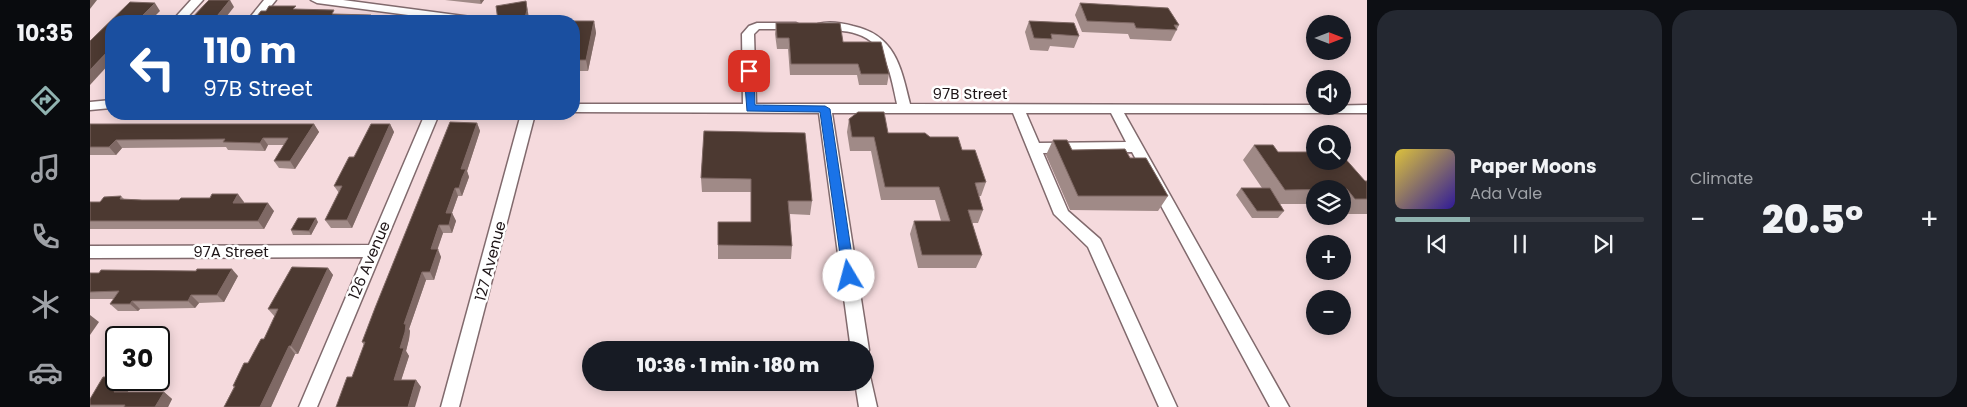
<!DOCTYPE html>
<meta charset="utf-8">
<style>
:root{--surface:#171b24;--page:#242831;--text:#f1f3f6;--muted:#9ea1a6;--line:#363941;--accent:#90b3b0}
body{margin:0;font-family:Poppins,sans-serif;background:var(--page);color:var(--text);height:100vh;display:flex;flex-direction:column;font-size:19px;white-space:nowrap}
*{box-sizing:border-box;margin:0}
p{font-size:16px;color:var(--muted)}
.icon{flex:none;width:28px;height:28px;fill:none;stroke:currentColor;stroke-width:2;stroke-linecap:round;stroke-linejoin:round}
.map{position:relative;flex:1;overflow:hidden}
.side{display:flex;flex-direction:column;gap:10px;padding:10px;background:#0d0f14;width:600px}
.side>*{flex:none}
.top-card{position:absolute;left:15px;top:15px;width:475px;height:105px;border-radius:20px;box-shadow:0 2px 12px #0003;background:#1a4fa0;color:#fff;overflow:hidden}
.needle{width:32px;rotate:90deg}
.fabs{position:absolute;left:1216px;top:15px;display:grid;gap:10px}
.fabs a{display:grid;place-items:center;width:45px;height:45px;border-radius:50%;background:var(--surface);box-shadow:0 2px 12px #0003;font-size:25px}
.speed{position:absolute;left:15px;top:326px;display:flex;gap:10px;font-size:25px;font-weight:700;text-align:center}
.speed>*{display:grid;place-content:center;width:65px;height:65px;border-radius:50%;background:var(--surface);box-shadow:0 2px 12px #0003;line-height:1}
.speed .limit{border:2px solid #111;border-radius:8px;background:#fff;color:#111}
.pin{position:absolute;display:grid;place-items:center;width:42px;height:42px;color:#fff;margin:-21px;border-radius:10px;box-shadow:0 2px 8px #0006}
.me{position:absolute;width:55px;margin:-28px;rotate:352deg;stroke-linejoin:round;filter:drop-shadow(0 0 4px #0008)}
.turn{display:flex;align-items:center;gap:18px;height:105px;padding:0 15px;font-size:22px}
.turn .icon{width:65px;height:65px;stroke-width:2.5}
.turn b{display:block;font-size:35px;line-height:42px}
.big{font-size:38px;font-weight:800;line-height:1.1}
.side .tile{flex:1;display:flex;flex-direction:column;justify-content:center;gap:8px;min-width:0;padding:0 18px;border-radius:20px;background:var(--page)}
.song{display:flex;align-items:center;gap:15px}
.cover{width:60px;height:60px;border-radius:8px;background:linear-gradient(135deg,hsl(50 70% 55%),hsl(250 70% 35%))}
.played{height:5px;border-radius:2px;background:linear-gradient(90deg,var(--accent) 30%,var(--line) 30%)}
.keys{display:flex;justify-content:space-around;direction:ltr}
.heat{display:flex;justify-content:space-between;align-items:center;font-size:28px;direction:ltr}
.side .tiles{flex:1;display:grid;gap:10px;grid-template-columns:repeat(2,1fr)}
.trip{position:absolute;left:492px;top:341px;width:292px;height:50px;border-radius:25px;background:var(--surface);box-shadow:0 2px 12px #0003;font-weight:800;line-height:50px;text-align:center}
main{display:flex;flex:1;min-height:0}
.dock{display:flex;flex-direction:column;width:90px;justify-content:space-around;align-items:center;background:#090b0e;color:var(--muted)}
.dock .icon{width:35px;height:35px}
.dock .active{color:var(--accent)}
.dock b{font-size:22px;color:var(--text)}
.map>svg:first-child{display:block}
.lines{fill:none;stroke-linecap:round;stroke-linejoin:round}
.minor-casing{stroke:#816a6d;stroke-width:3}
.minor{fill:#fff;fill-rule:evenodd}
.wall{fill:#a08a87}
.shaded-wall{fill:#7f6965}
.building{fill:#4c3931;stroke:#7f6965}
.route{fill:#1a73e8;stroke:#114b97}
.labels{text-anchor:middle;dominant-baseline:central;stroke-width:5;stroke-linejoin:round;paint-order:stroke}
.street-label{font-size:15px;fill:#1d1416;stroke:#fff}
</style>
<main>
<nav class="dock">
<b>10:35</b>
<svg class="icon active" aria-label="directions" viewBox="0 0 24 24"><path d="M12 3l9 9-9 9-9-9zM9 14v-3h6M13 9l2 2-2 2"/></svg>
<svg class="icon" aria-label="music" viewBox="0 0 24 24"><path d="M9 18V5l10-2v13"/><circle cx="6" cy="18" r="3"/><circle cx="16" cy="16" r="3"/></svg>
<svg class="icon" aria-label="phone" viewBox="0 0 24 24"><path d="M5 4h4l2 5-3 2q2 4 5 5l2-3 5 2v4C11 20 4 13 5 4z"/></svg>
<svg class="icon" aria-label="climate" viewBox="0 0 24 24"><path d="M12 3v18M4 7l16 10M4 17L20 7"/></svg>
<svg class="icon" aria-label="car" viewBox="0 0 24 24"><path d="M5 17H2v-5l4-1 3-4h7l3 4 3 1v5h-3M9 17h6M6 11h13"/><circle cx="7" cy="17" r="2"/><circle cx="17" cy="17" r="2"/></svg>
</nav>
<div class="map">
<svg width="1277" height="407" viewBox="0 0 1277 407">
<rect width="100%" height="100%" fill="#f5dadd"/>
<g class="lines">
<g class="minor-casing">
<g id="minor">
<path d="M101,0H113L94,21H82Z"/>
<path d="M174,0H186L169,21H157Z"/>
<path d="M221,0H253L381,17L385,18L387,21H364L227,3Z"/>
<path d="M667,23H706L712,26L706,29H669L664,34L666,104H807C801,77 797,43 767,34C754,29 741,32 728,28L726,26L728,24C739,21 752,23 763,26C805,35 811,67 820,104L1225,105V106L1277,105V113H1034L1199,407H1180L1042,152L953,153L978,211L1010,239L1012,243L1087,407H1069L998,247L964,214L923,113H742L779,350L776,356V350H761L729,113L484,112V104H653L652,34L659,26ZM936,113H1021L1036,142L949,143Z"/>
<path d="M21,100V108L0,110V102Z"/>
<path d="M335,114H349L227,407H209L273,257L0,258V246L279,245Z"/>
<path d="M431,114H445L369,407H351Z"/>
<path d="M776,374L780,376L787,407H769L765,382H776Z"/>
</g>
</g>
<use href="#minor" class="minor"/>
</g>
<g class="wall">
<path d="M355,0H394L391,4Z"/>
<path d="M990,3L1089,25L1081,41L1040,39L1038,34L992,32L985,15Z"/>
<path d="M484,21H504L506,33L498,71H484Z"/>
<path d="M939,21L989,36L984,48L960,46L958,51L940,50L935,32Z"/>
<path d="M686,23L753,42L799,74L797,85H769L767,75H700L698,49H687L685,34Z"/>
<path d="M759,119L798,133L840,137L872,150L896,182L891,196H889L893,210L888,223H882L892,255L886,268H828L820,234L824,221H851L845,200H791L781,151H760L757,132Z"/>
<path d="M387,123L390,131L377,171L379,177L372,196H368L362,213L366,221L362,233H353L347,249L351,257L344,280H336L319,329L320,331L319,339L316,351L319,356L311,380H326L331,387L262,377L274,345L272,342Z"/>
<path d="M0,124H224L229,132L205,169L189,168L184,161L194,145H178L175,151L138,150L136,147L32,148L26,155H0Z"/>
<path d="M300,124L304,132L262,228H241L235,220L249,193L244,186L264,157Z"/>
<path d="M614,131L722,201L720,215L700,214L702,246L701,259H628V245L661,222V192H612L611,178Z"/>
<path d="M963,140L982,150L1040,158L1078,196L1068,211L980,210L956,155Z"/>
<path d="M1164,145L1275,181H1277V214H1252V189H1225V204H1190L1194,211L1188,218H1162L1146,195L1151,188H1172L1153,160Z"/>
<path d="M31,196L34,199L52,200L154,202V203L184,211L174,229H0V202H10Z"/>
<path d="M228,222L221,235H203L201,230Z"/>
<path d="M238,268L243,275L208,354H205L181,407H134L144,387L143,386L174,339L185,317L178,309Z"/>
<path d="M0,273L148,276L134,302L109,303L105,308L50,309L48,311H28L20,304L24,299H0Z"/>
<path d="M26,380H37L42,384L37,392H74L82,399L78,407H0V399Z"/>
</g>
<g class="shaded-wall">
<path d="M0,0H7L0,9Z"/>
<path d="M140,0L144,7L133,21H123Z"/>
<path d="M390,0H394L391,4Z"/>
<path d="M436,1L439,18L438,21H434Z"/>
<path d="M65,3L70,11L60,21H47Z"/>
<path d="M281,15L285,21H278Z"/>
<path d="M504,21L506,33L498,71L496,60Z"/>
<path d="M21,48V62L0,85V70Z"/>
<path d="M387,123L390,131L377,171L379,177L372,196L369,188L371,169Z"/>
<path d="M224,124L229,132L205,169L200,161Z"/>
<path d="M300,124L304,132L262,228L257,220Z"/>
<path d="M173,138L178,145L175,151L170,143Z"/>
<path d="M26,140L32,148L26,155L19,147Z"/>
<path d="M365,188L368,196L359,221L356,213Z"/>
<path d="M148,194L154,202L149,211L143,203Z"/>
<path d="M178,203L184,211L174,229L168,221Z"/>
<path d="M362,213L366,221L362,233L359,225Z"/>
<path d="M226,218L228,222L221,235L219,231Z"/>
<path d="M349,225L353,233L345,257L341,249Z"/>
<path d="M348,249L351,257L344,280L340,272Z"/>
<path d="M238,268L243,275L208,354L201,346Z"/>
<path d="M142,269L148,276L134,302L127,295Z"/>
<path d="M332,272L336,280L319,329L320,331L319,339L316,351L319,356L309,387L304,380L314,324Z"/>
<path d="M101,295L109,303L105,308L98,301Z"/>
<path d="M42,301L50,309L48,311L40,304Z"/>
<path d="M0,315L9,322L0,335Z"/>
<path d="M199,346L205,354L181,407H170Z"/>
<path d="M31,380H37L42,384L34,399L24,392Z"/>
<path d="M326,380L331,387L325,407H318Z"/>
<path d="M74,392L82,399L78,407H65Z"/>
</g>
<g class="building">
<path d="M119,0H140L123,21H99L116,3Z"/>
<path d="M436,1L437,10L434,21H401H408L406,6Z"/>
<path d="M40,2L65,3L47,21H21V48L0,70V41Z"/>
<path d="M990,3L1078,8L1089,25H1084L1087,30L1046,28L1044,23L997,21Z"/>
<path d="M179,6H206L203,9L244,10L242,14L281,15L278,21H284H163L171,11H176Z"/>
<path d="M475,21H504L496,60H484V21Z"/>
<path d="M939,21L984,23L989,36L961,34L962,39L944,38Z"/>
<path d="M686,23H750L753,42H791L799,74H771L768,64H701L699,38H687Z"/>
<path d="M768,112H794L798,133H835L840,137H868L872,150H885L896,182L885,183L893,210H878L892,255H832L824,221H860L849,187H795L784,137H762L759,119Z"/>
<path d="M360,122L387,123L371,169H376L372,178L369,188H365L356,213H362L359,225H349L341,249H348L340,272H332L314,324H316L315,332L310,348H314L304,380H326L318,407H246L257,377H262L275,342H272L285,308Z"/>
<path d="M0,124H224L200,161H184L198,138H173L170,143L133,142L135,139L26,140L19,147H0Z"/>
<path d="M281,124H300L257,220H235L252,186H244L259,157H264Z"/>
<path d="M614,131L715,133L722,201H698L702,246L628,245V222H661V179L611,178Z"/>
<path d="M963,140H977L982,150L1035,149L1040,158H1056L1078,196H988Z"/>
<path d="M1164,145H1183L1188,152H1225V161H1252V155L1275,181H1277V199H1265L1257,189L1252,190V189L1195,190Z"/>
<path d="M1151,188H1180L1194,211H1167Z"/>
<path d="M122,194H148L143,203H178L168,221H0V202H10L14,197L31,196L30,199L52,200H89L91,198H120Z"/>
<path d="M208,218H226L219,231L201,230Z"/>
<path d="M202,267L238,268L201,346H199L170,407H134L145,386H143L154,363H158L171,339H174L188,309H178Z"/>
<path d="M107,269H142L127,295H101L98,301H42L40,304H20L29,291L0,292V273H9L11,270L106,271Z"/>
<path d="M13,377H26V380H31L24,392H74L65,407H34L35,405H0V399Z"/>
</g>
<path class="route" d="M659,68L664,71L665,105L735,106L740,109L765,276L763,279H754L753,276L730,112L657,111L654,71Z"/>
<g class="labels">
<g class="street-label">
<text x="880" y="93">97B Street</text>
<text x="141" y="251">97A Street</text>
<text transform="translate(279 260) rotate(-67)">126 Avenue</text>
<text transform="translate(400 261) rotate(-75)">127 Avenue</text>
</g>
</g>
</svg>
<div class="fabs">
<a><svg class="needle" viewBox="-14 -14 28 28"><path d="M0-13l5 13h-10z" fill="#e53935"/><path d="M0 13l5-13h-10z" fill="#9ea1a6"/></svg></a>
<a><svg class="icon" aria-label="sound" viewBox="0 0 24 24"><path d="M4 9h4l5-4v14l-5-4H4zM17 9q2 3 0 6"/></svg></a>
<a><svg class="icon" aria-label="search" viewBox="0 0 24 24"><circle cx="10" cy="10" r="6"/><path d="M15 15l6 6"/></svg></a>
<a><svg class="icon" aria-label="layers" viewBox="0 0 24 24"><path d="M12 4l9 5-9 5-9-5zM3 14l9 5 9-5"/></svg></a>
<a>+</a>
<a>−</a>
</div>
<div class="speed"><div class="limit">30</div></div>
<div class="pin" style="left:659px;top:71px;background:#d93025"><svg class="icon" aria-label="arrive" viewBox="0 0 24 24"><path d="M6 21V4h12l-3 4 3 4H6"/></svg></div>
<svg class="me" style="left:759px;top:276px" viewBox="-20 -20 40 40"><circle r="19" fill="#fff"/><path d="M0-13L10 11 0 6-10 11z" fill="#1a73e8"/></svg>
<div class="trip">10:36 · 1 min · 180 m</div>
<div class="top-card">
<div class="turn"><svg class="icon" aria-label="left" viewBox="0 0 24 24"><path d="M17 20v-9H6M10 6l-5 5 5 5"/></svg><div><b>110 m</b>97B Street</div></div>
</div>
</div>
<section class="side">
<div class="tiles">
<div class="tile">
<div class="song"><i class="cover"></i><div><b>Paper Moons</b><p>Ada Vale</p></div></div>
<div class="played"></div>
<div class="keys"><svg class="icon" aria-label="previous" viewBox="0 0 24 24"><path d="M18 5L8 12l10 7zM5 5v14"/></svg><svg class="icon" aria-label="pause" viewBox="0 0 24 24"><path d="M8 5v14M16 5v14"/></svg><svg class="icon" aria-label="next" viewBox="0 0 24 24"><path d="M6 5l10 7-10 7zM19 5v14"/></svg></div>
</div>
<div class="tile"><p>Climate</p>
<div class="heat"><a>−</a><b class="big">20.5°</b><a>+</a></div>
</div>
</div>
</section>
</main>
